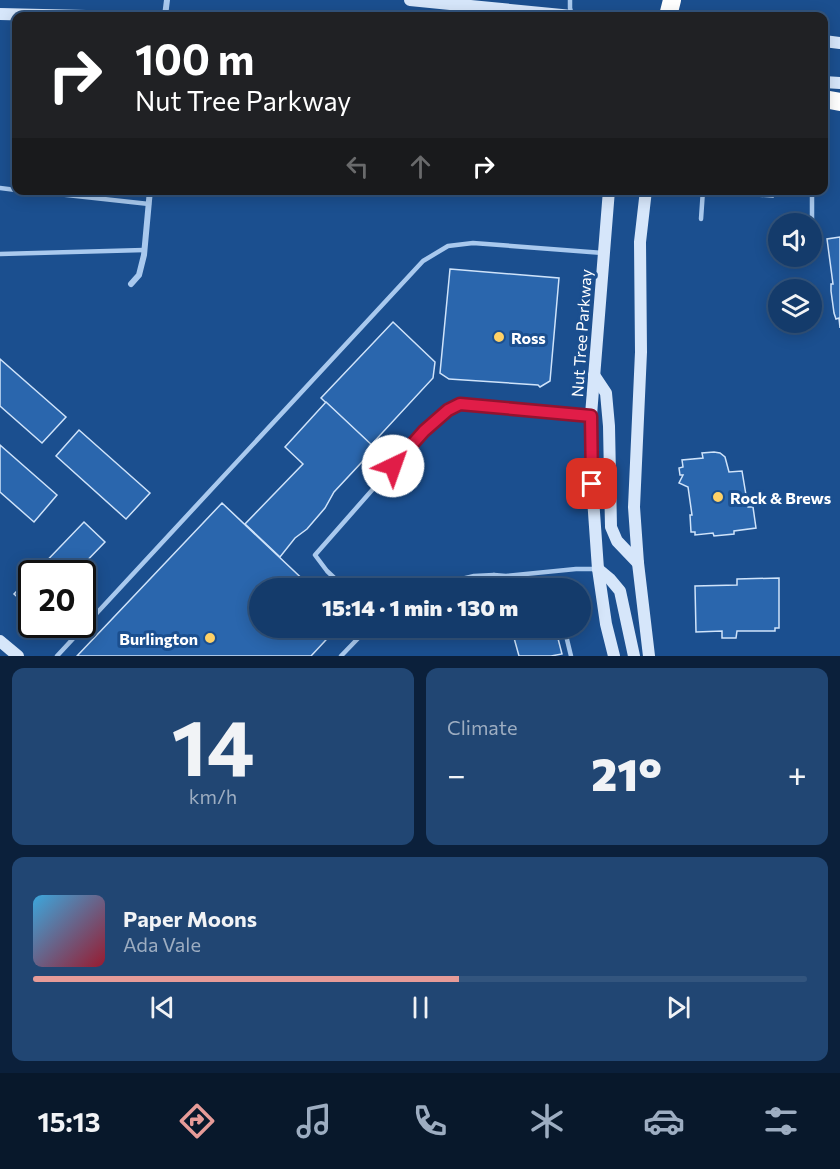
<!DOCTYPE html>
<meta charset="utf-8">
<style>
:root{--surface:#143b6b;--page:#214673;--text:#f1f3f6;--muted:#9dadc1;--line:#33557e;--accent:#e69b98}
body{margin:0;font-family:Commissioner,sans-serif;background:var(--page);color:var(--text);height:100vh;display:flex;flex-direction:column;font-size:22px;white-space:nowrap}
*{box-sizing:border-box;margin:0}
p{font-size:20px;color:var(--muted)}
.icon{flex:none;width:33px;height:33px;fill:none;stroke:currentColor;stroke-width:2;stroke-linecap:round;stroke-linejoin:round}
.map{position:relative;height:656px;overflow:hidden}
.details{display:flex;flex-direction:column;gap:12px;padding:12px;background:#0b203b;flex:1}
.details>*{flex:none}
.top-card{position:absolute;left:12px;top:12px;width:816px;height:183px;border-radius:12px;box-shadow:0 3px 15px #0003,0 0 0 2px var(--line);background:#202124;color:#fff;overflow:hidden}
.controls{position:absolute;left:768px;top:213px;display:grid;gap:12px}
.controls a{display:grid;place-items:center;width:54px;height:54px;border-radius:50%;background:var(--surface);box-shadow:0 3px 15px #0003,0 0 0 2px var(--line);font-size:30px}
.speed{position:absolute;left:18px;top:560px;display:flex;gap:12px;font-size:30px;font-weight:700;text-align:center}
.speed>*{display:grid;place-content:center;width:78px;height:78px;border-radius:50%;background:var(--surface);box-shadow:0 3px 15px #0003,0 0 0 2px var(--line);line-height:1}
.speed .limit{border:3px solid #111;border-radius:9px;background:#fff;color:#111}
.pin{position:absolute;display:grid;place-items:center;width:51px;height:51px;color:#fff;margin:-26px;border-radius:12px;box-shadow:0 3px 9px #0006}
.me{position:absolute;width:66px;margin:-33px;rotate:42deg;stroke-linejoin:round;filter:drop-shadow(0 0 4px #0008)}
.turn{display:flex;align-items:center;gap:21px;height:126px;padding:0 24px;font-size:27px}
.turn .icon{width:78px;height:78px;stroke-width:2.5}
.turn b{display:block;font-size:42px;line-height:51px}
.lanes{display:flex;align-items:center;height:57px;padding:0 24px;background:#0003;justify-content:center;gap:30px;direction:ltr}
.lanes .off{opacity:.35}
.big{font-size:45px;font-weight:800;line-height:1.1}
.details .card{flex:1;display:flex;flex-direction:column;justify-content:center;gap:9px;min-width:0;padding:0 21px;border-radius:12px;background:var(--page)}
.details .dial{align-items:center;gap:0}
.dial b{font-size:78px;line-height:1}
.song{display:flex;align-items:center;gap:18px}
.cover{width:72px;height:72px;border-radius:9px;background:linear-gradient(135deg,hsl(200 70% 55%),hsl(350 70% 35%))}
.played{height:6px;border-radius:3px;background:linear-gradient(90deg,var(--accent) 55%,var(--line) 55%)}
.keys{display:flex;justify-content:space-around;direction:ltr}
.heat{display:flex;justify-content:space-between;align-items:center;font-size:33px;direction:ltr}
.details .tiles{flex:1;display:grid;gap:12px;grid-template-columns:1fr 1fr}
.card:last-child{grid-column:span 2}
.trip{position:absolute;left:249px;top:578px;width:342px;height:60px;border-radius:30px;background:var(--surface);box-shadow:0 3px 15px #0003,0 0 0 2px var(--line);font-weight:800;line-height:60px;text-align:center}
.dock{display:flex;height:96px;justify-content:space-around;align-items:center;background:#08182b;color:var(--muted)}
.dock .icon{width:42px;height:42px}
.dock .selected{color:var(--accent)}
.dock b{font-size:27px;color:var(--text)}
.map>svg:first-child{display:block}
.building{fill:#2a66ad;stroke:#cfe3fa;stroke-width:1.5}
.lines{fill:none;stroke-linecap:round;stroke-linejoin:round}
.lane{stroke:#a9c9ee;stroke-width:4.5}
.street{stroke:#a9c9ee;stroke-width:6}
.secondary{stroke:#d6e6fa;stroke-width:12}
.highway{stroke:#fff;stroke-width:18}
.route-casing{stroke:#92132f;stroke-width:15}
.route{stroke:#e11d48;stroke-width:10}
.poi-dot{fill:#ffd166;stroke:#1b4f8f;stroke-width:2}
.labels{text-anchor:middle;dominant-baseline:central;stroke-width:6;stroke-linejoin:round;paint-order:stroke}
.street-label{font-size:16px;fill:#fff;stroke:#1b4f8f}
.poi-label{font-size:16px;font-weight:bold;fill:#fff;stroke:#1b4f8f;text-anchor:start}
</style>
<div class="map">
<svg width="840" height="656" viewBox="0 0 840 656">
<rect width="100%" height="100%" fill="#1b4f8f"/>
<g class="building">
<path d="M714,190H773V197L739,195V194L714,195Z"/>
<path d="M840,237V328L839,318L836,319L834,313L831,291V284H833L827,239Z"/>
<path d="M450,269L559,278L550,381L540,387L538,385L449,379L440,373Z"/>
<path d="M393,322L435,362L433,378L371,445L321,398Z"/>
<path d="M0,359L66,417L42,443L0,406Z"/>
<path d="M326,402L375,448L334,492L325,508L307,529L295,538L280,557L245,524L303,464L285,447Z"/>
<path d="M79,430L150,493L126,519L56,456Z"/>
<path d="M0,445L57,495L34,522L0,492Z"/>
<path d="M714,452L720,453L725,457L729,472L742,471L748,507H753L756,528L734,531V534L714,536L713,533L695,535V532H691L690,515H692L688,487L679,483L683,475H680L679,468L683,467L682,460L703,458L702,453Z"/>
<path d="M222,503L312,588H260V627H338L311,656H77Z"/>
<path d="M84,522L105,542L75,573H35Z"/>
<path d="M32,576V610L14,594Z"/>
<path d="M779,578V628H775V631H737L736,638H722V631L696,632L695,586L737,585V579Z"/>
<path d="M511,627H555L562,654L551,656H519Z"/>
</g>
<g class="lines">
<g class="lane">
<path d="M570,0V8L572,15"/>
<path d="M0,188L16,190"/>
<path d="M21,190L149,204"/>
<path d="M701,219L703,190"/>
<path d="M812,222V190"/>
<path d="M0,254L144,250"/>
<path d="M494,575L497,588"/>
<path d="M345,588L327,571L315,555L424,431L448,410L460,403L589,415"/>
<path d="M424,588L474,576L494,575L506,576L576,569H598"/>
<path d="M564,627L571,656"/>
<path d="M57,656L423,261L448,246L473,243L603,253"/>
<path d="M341,656L369,627"/>
</g>
<g class="street">
<path d="M165,16L167,0"/>
<path d="M131,284L139,275L144,255L150,190"/>
</g>
<g class="secondary">
<path d="M410,0L572,16"/>
<path d="M0,14L86,16"/>
<path d="M824,41L840,43"/>
<path d="M824,82L840,83"/>
<path d="M609,190L591,415L592,484L598,569L606,624L614,656"/>
<path d="M646,190L640,242L641,352L634,507L638,563L649,656"/>
<path d="M594,375L606,393L609,426L611,527L617,541L638,563"/>
<path d="M598,569L610,579L620,591L634,656"/>
<path d="M0,641L18,656"/>
</g>
<g class="highway">
<path d="M668,16L672,0"/>
<path d="M824,99L840,102"/>
</g>
</g>
<g class="lines">
<g class="route-casing">
<path id="route" d="M393,466L424,431L448,410L460,404L591,416L592,484"/>
</g>
<use href="#route" class="route"/>
</g>
<g class="poi-dot">
<circle cx="499" cy="337" r="6"/>
<circle cx="718" cy="497" r="6"/>
<circle cx="210" cy="638" r="6"/>
</g>
<g class="labels">
<g class="street-label">
<text transform="translate(581 333) rotate(-86)">Nut Tree Parkway</text>
</g>
<g class="poi-label">
<text x="511" y="337">Ross</text>
<text x="730" y="497">Rock &amp; Brews</text>
<text x="198" y="638" text-anchor="end">Burlington</text>
</g>
</g>
</svg>
<div class="controls">
<a><svg class="icon" aria-label="sound" viewBox="0 0 24 24"><path d="M4 9h4l5-4v14l-5-4H4zM17 9q2 3 0 6"/></svg></a>
<a><svg class="icon" aria-label="layers" viewBox="0 0 24 24"><path d="M12 4l9 5-9 5-9-5zM3 14l9 5 9-5"/></svg></a>
</div>
<div class="speed"><div class="limit">20</div></div>
<div class="pin" style="left:592px;top:484px;background:#d93025"><svg class="icon" aria-label="arrive" viewBox="0 0 24 24"><path d="M6 21V4h12l-3 4 3 4H6"/></svg></div>
<svg class="me" style="left:393px;top:466px" viewBox="-20 -20 40 40"><circle r="19" fill="#fff"/><path d="M0-13L10 11 0 6-10 11z" fill="#e11d48"/></svg>
<div class="trip">15:14 · 1 min · 130 m</div>
<div class="top-card">
<div class="turn"><svg class="icon" aria-label="right" viewBox="0 0 24 24"><path d="M7 20v-9h11M14 6l5 5-5 5"/></svg><div><b>100 m</b>Nut Tree Parkway</div></div>
<div class="lanes"><svg class="icon off" aria-label="left" viewBox="0 0 24 24"><path d="M17 20v-9H6M10 6l-5 5 5 5"/></svg><svg class="icon off" aria-label="ahead" viewBox="0 0 24 24"><path d="M12 20V5M6 11l6-6 6 6"/></svg><svg class="icon" aria-label="right" viewBox="0 0 24 24"><path d="M7 20v-9h11M14 6l5 5-5 5"/></svg></div>
</div>
</div>
<section class="details">
<div class="tiles">
<div class="card dial"><b>14</b><p>km/h</p></div>
<div class="card"><p>Climate</p>
<div class="heat"><a>−</a><b class="big">21°</b><a>+</a></div>
</div>
<div class="card">
<div class="song"><i class="cover"></i><div><b>Paper Moons</b><p>Ada Vale</p></div></div>
<div class="played"></div>
<div class="keys"><svg class="icon" aria-label="previous" viewBox="0 0 24 24"><path d="M18 5L8 12l10 7zM5 5v14"/></svg><svg class="icon" aria-label="pause" viewBox="0 0 24 24"><path d="M8 5v14M16 5v14"/></svg><svg class="icon" aria-label="next" viewBox="0 0 24 24"><path d="M6 5l10 7-10 7zM19 5v14"/></svg></div>
</div>
</div>
</section>
<nav class="dock">
<b>15:13</b>
<svg class="icon selected" aria-label="directions" viewBox="0 0 24 24"><path d="M12 3l9 9-9 9-9-9zM9 14v-3h6M13 9l2 2-2 2"/></svg>
<svg class="icon" aria-label="music" viewBox="0 0 24 24"><path d="M9 18V5l10-2v13"/><circle cx="6" cy="18" r="3"/><circle cx="16" cy="16" r="3"/></svg>
<svg class="icon" aria-label="phone" viewBox="0 0 24 24"><path d="M5 4h4l2 5-3 2q2 4 5 5l2-3 5 2v4C11 20 4 13 5 4z"/></svg>
<svg class="icon" aria-label="climate" viewBox="0 0 24 24"><path d="M12 3v18M4 7l16 10M4 17L20 7"/></svg>
<svg class="icon" aria-label="car" viewBox="0 0 24 24"><path d="M5 17H2v-5l4-1 3-4h7l3 4 3 1v5h-3M9 17h6M6 11h13"/><circle cx="7" cy="17" r="2"/><circle cx="17" cy="17" r="2"/></svg>
<svg class="icon" aria-label="filters" viewBox="0 0 24 24"><path d="M4 7h16M4 17h16"/><circle cx="9" cy="7" r="2"/><circle cx="15" cy="17" r="2"/></svg>
</nav>
